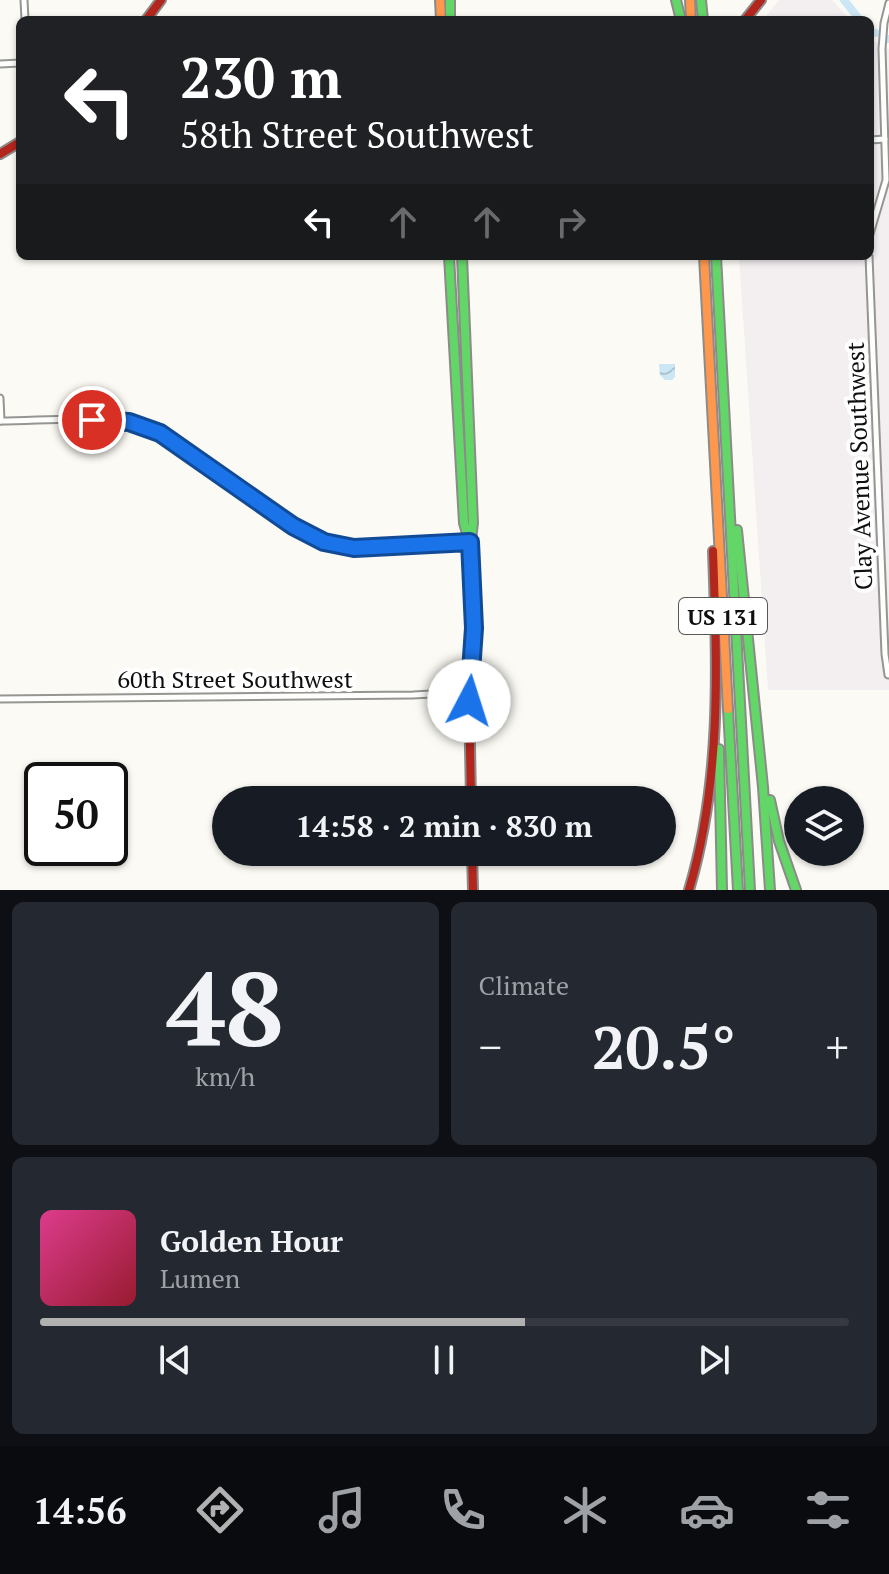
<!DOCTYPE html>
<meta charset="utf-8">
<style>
:root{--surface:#171b24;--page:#242831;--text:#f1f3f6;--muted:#9ea1a6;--line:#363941;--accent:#b1b1b2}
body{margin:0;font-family:"PT Serif",serif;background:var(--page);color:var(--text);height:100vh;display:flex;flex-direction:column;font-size:30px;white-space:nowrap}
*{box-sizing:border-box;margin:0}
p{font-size:26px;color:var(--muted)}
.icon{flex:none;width:44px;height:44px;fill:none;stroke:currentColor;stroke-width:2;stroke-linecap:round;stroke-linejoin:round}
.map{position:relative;height:890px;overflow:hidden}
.details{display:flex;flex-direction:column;gap:12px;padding:12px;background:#0d0f14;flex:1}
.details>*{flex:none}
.top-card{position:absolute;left:16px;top:16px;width:858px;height:244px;border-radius:12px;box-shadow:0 2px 6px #0004;background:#202124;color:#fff;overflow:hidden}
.controls{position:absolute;left:784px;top:786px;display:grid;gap:16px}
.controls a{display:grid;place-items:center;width:80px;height:80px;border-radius:50%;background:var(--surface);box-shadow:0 2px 6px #0004;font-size:40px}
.speed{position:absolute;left:24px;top:762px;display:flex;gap:16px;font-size:40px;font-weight:700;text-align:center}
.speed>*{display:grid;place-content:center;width:104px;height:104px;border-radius:50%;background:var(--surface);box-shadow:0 2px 6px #0004;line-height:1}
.speed .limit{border:4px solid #111;border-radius:12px;background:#fff;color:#111}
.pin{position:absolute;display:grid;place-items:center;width:68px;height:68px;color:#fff;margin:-34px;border:4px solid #fff;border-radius:50%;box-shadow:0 2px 8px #0007}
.me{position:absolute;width:88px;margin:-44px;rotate:5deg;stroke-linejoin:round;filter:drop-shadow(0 0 6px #0008)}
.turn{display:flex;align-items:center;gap:28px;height:168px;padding:0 32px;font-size:36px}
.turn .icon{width:104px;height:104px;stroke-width:2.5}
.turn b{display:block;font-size:56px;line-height:68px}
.lanes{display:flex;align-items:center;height:76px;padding:0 32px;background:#0003;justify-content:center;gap:40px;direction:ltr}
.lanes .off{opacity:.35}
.big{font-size:60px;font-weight:600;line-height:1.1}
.details .widget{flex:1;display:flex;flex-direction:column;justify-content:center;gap:12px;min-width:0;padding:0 28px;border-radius:12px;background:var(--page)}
.details .dial{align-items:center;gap:0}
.dial b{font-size:104px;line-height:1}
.song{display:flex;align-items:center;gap:24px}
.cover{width:96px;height:96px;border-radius:12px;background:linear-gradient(135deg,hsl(330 70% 55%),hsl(350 70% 35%))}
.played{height:8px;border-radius:4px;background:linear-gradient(90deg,var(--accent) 60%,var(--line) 60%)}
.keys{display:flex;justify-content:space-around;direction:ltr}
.heat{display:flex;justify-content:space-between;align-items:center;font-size:44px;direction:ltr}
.details .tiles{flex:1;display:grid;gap:12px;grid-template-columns:1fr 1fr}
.widget:last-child{grid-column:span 2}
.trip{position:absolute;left:212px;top:786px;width:464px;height:80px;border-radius:40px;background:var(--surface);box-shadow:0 2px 6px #0004;font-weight:600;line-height:80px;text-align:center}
.tab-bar{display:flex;height:128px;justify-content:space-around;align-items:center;background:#090b0e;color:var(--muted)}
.tab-bar .icon{width:56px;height:56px}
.tab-bar .current{color:var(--accent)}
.tab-bar b{font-size:36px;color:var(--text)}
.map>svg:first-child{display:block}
.industrial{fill:#f3eef0}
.water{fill:url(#water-waves)}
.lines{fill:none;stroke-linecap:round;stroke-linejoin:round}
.river{stroke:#cbe6f4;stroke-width:8}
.street-casing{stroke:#959592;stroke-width:9}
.fast-casing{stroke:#8c8b89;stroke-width:12}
.slow-casing{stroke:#8c8b89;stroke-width:12}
.jam-casing{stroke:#8c8b89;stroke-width:12}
.street{stroke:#fefefd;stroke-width:5}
.fast{stroke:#63d668;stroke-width:8}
.slow{stroke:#ff974d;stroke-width:8}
.jam{stroke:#b3261e;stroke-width:8}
.route-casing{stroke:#114b97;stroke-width:20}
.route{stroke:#1a73e8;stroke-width:14}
.labels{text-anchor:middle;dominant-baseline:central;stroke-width:8;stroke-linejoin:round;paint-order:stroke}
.shield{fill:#fff;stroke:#575757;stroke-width:2}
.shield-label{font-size:22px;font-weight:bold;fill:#0f0f0f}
.street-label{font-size:24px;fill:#0f0f0f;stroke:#fff}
</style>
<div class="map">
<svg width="889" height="890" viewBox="0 0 889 890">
<defs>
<pattern id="water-waves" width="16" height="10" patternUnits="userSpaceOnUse" patternTransform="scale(2)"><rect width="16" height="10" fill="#cbe6f4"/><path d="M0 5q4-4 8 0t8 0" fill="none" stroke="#adc4d0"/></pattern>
</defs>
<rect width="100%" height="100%" fill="#fbfaf4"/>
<g class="industrial">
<path d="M779,0H832L850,20H763Z"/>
<path d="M870,39L889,49V690H768L739,256H870Z"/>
</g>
<path class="water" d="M659,364H675V377L672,380H665L660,375Z"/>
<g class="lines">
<g class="river">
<path d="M844,0L860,20"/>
<path d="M870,31L876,33"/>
<path d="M888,39H889"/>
</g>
<g class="street-casing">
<g id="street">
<path d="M24,0L25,20"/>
<path d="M0,64L20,63"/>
<path d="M870,140L885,139"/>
<path d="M870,234L886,180L882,49L884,23L889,3"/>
<path d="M869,256L885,654L888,675"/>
<path d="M0,398L1,421"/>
<path d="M0,421C53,421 111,412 160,433L293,526L324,542L342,547L470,542"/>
<path d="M0,699L413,695L469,692"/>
</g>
</g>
<g class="fast-casing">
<g id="fast">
<path d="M450,0V20"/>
<path d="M676,0L681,20"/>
<path d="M701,0L703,20"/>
<path d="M449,256L464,523L469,540"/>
<path d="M462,256L473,523C467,564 475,605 472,647"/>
<path d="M716,256L750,890"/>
<path d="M737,530L763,787L770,890"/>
<path d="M728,709L738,890"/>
<path d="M719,749L722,890"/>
<path d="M770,800L779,841L796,890"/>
</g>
</g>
<g class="slow-casing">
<g id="slow">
<path d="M440,0L441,20"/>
<path d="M690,0L691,20"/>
<path d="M704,256L728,709"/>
</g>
</g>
<g class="jam-casing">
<g id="jam">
<path d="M146,20L161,0"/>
<path d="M745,20L761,0"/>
<path d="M0,154L20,142"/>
<path d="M471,800L469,696L472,647"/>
<path d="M472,852L473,890"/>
<path d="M689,890C722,779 717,666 713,551"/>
</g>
</g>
<use href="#street" class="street"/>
<use href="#fast" class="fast"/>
<use href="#slow" class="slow"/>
<use href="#jam" class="jam"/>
</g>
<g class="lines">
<g class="route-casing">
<path id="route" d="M92,420L129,422L160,433L293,526L324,542L354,548L470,542L474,628L469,701"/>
</g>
<use href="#route" class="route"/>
</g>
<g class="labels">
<rect class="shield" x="679" y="598" width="88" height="36" rx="6"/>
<g class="shield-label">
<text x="723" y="616">US 131</text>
</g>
<g class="street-label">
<text transform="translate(859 466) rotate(-92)">Clay Avenue Southwest</text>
<text x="235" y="679">60th Street Southwest</text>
</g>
</g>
</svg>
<div class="controls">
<a><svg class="icon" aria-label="layers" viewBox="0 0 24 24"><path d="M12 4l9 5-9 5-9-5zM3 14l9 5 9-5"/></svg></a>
</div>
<div class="speed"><div class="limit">50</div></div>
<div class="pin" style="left:92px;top:420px;background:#d93025"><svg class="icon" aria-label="arrive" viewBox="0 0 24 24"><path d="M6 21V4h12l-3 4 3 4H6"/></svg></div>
<svg class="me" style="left:469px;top:701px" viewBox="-20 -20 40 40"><circle r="19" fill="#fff"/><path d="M0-13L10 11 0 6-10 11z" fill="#1a73e8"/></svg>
<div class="trip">14:58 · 2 min · 830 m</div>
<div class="top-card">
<div class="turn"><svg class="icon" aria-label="left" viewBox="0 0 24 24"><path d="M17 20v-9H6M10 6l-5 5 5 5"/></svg><div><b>230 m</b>58th Street Southwest</div></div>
<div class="lanes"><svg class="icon" aria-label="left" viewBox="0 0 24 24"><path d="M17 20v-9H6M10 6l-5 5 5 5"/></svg><svg class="icon off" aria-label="ahead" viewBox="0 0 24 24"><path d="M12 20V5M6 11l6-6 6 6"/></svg><svg class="icon off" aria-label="ahead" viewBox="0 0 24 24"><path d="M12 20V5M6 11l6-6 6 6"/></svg><svg class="icon off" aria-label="right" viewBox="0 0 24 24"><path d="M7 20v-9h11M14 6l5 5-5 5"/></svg></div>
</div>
</div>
<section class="details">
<div class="tiles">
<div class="widget dial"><b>48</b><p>km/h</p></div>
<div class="widget"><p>Climate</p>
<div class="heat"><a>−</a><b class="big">20.5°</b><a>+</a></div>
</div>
<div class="widget">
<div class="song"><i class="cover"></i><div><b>Golden Hour</b><p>Lumen</p></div></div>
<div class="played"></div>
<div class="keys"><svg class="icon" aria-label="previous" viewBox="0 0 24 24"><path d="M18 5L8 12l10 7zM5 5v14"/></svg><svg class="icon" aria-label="pause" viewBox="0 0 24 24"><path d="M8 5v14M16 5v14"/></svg><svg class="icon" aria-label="next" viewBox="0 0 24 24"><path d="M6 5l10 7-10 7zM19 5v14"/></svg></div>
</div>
</div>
</section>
<nav class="tab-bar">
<b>14:56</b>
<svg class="icon current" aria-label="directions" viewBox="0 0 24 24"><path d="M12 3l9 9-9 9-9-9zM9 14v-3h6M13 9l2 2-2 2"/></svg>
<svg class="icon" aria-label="music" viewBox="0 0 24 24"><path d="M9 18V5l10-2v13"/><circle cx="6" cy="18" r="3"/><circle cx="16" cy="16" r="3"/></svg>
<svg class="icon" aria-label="phone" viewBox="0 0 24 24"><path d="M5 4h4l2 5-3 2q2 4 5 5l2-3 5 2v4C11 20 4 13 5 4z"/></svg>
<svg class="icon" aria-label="climate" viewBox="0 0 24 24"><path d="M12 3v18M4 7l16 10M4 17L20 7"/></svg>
<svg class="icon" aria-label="car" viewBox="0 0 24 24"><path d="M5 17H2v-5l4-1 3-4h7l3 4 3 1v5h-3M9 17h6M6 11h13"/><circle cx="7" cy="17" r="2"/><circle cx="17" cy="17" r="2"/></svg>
<svg class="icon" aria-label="filters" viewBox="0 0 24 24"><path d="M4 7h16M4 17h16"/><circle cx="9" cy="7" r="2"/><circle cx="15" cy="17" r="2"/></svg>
</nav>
